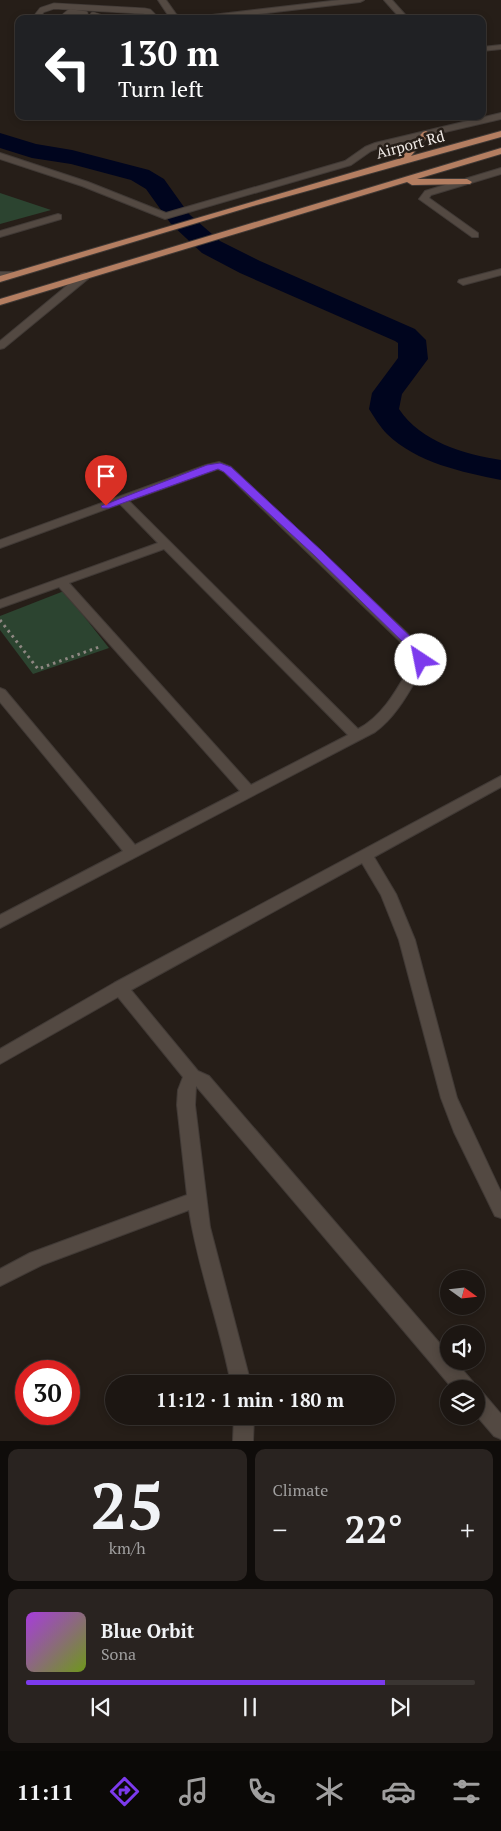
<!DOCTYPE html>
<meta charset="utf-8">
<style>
:root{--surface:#1c1612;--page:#292320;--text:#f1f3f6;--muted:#a09f9f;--line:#3a3532;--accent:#7c3aed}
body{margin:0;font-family:"PT Serif",serif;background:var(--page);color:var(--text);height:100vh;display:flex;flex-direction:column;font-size:19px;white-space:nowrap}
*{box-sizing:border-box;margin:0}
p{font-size:16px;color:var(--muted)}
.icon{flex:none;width:28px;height:28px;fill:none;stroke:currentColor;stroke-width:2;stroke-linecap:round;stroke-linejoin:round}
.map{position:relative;height:1441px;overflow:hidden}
.side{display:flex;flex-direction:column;gap:8px;padding:8px;background:#0f0c0a;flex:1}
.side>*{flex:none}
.top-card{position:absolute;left:15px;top:15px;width:471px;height:105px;border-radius:10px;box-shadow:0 2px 8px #0003,0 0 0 1px var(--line);background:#202124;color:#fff;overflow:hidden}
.needle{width:32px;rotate:105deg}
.controls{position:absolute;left:440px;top:1270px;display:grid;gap:10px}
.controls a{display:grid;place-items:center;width:45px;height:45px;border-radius:50%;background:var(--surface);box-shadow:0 2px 8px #0003,0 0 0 1px var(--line);font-size:25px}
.speed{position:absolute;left:15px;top:1360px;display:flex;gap:10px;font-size:25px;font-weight:700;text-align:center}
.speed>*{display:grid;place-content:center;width:65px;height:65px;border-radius:50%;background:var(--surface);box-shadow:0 2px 8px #0003,0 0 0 1px var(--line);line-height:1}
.speed .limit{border:8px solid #d22;background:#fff;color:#111}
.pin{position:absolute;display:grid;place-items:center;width:42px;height:42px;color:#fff;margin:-51px -21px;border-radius:50% 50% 50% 0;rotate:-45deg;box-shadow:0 0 5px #0007}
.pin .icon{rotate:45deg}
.me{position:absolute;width:55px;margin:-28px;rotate:326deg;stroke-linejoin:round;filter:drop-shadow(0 0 4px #0008)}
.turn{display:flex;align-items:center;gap:18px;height:105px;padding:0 20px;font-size:22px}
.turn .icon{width:65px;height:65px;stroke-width:2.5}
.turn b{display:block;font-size:35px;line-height:42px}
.big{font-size:38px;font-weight:600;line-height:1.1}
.side .tile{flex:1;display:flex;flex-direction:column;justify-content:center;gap:8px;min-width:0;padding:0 18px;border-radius:10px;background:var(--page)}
.side .dial{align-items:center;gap:0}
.dial b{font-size:65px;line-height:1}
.song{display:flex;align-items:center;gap:15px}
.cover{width:60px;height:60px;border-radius:8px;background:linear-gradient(135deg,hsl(280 70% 55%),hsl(80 70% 35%))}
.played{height:5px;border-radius:2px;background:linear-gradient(90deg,var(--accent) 80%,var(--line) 80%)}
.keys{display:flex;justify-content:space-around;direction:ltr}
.heat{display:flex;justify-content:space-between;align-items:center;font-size:28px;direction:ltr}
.side .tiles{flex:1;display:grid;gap:8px;grid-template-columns:1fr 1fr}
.tile:last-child{grid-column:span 2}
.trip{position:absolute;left:105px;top:1375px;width:290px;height:50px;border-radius:25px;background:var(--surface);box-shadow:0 2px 8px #0003,0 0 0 1px var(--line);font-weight:600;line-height:50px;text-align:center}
.menu{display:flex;height:80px;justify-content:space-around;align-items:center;background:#0b0907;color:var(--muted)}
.menu .icon{width:35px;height:35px}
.menu .selected{color:var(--accent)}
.menu b{font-size:22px;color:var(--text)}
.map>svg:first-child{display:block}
.green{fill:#2c4430}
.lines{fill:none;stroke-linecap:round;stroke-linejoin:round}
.river{fill:#00051e;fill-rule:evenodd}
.service-casing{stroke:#413a36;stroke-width:7}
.minor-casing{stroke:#413a36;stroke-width:2}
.primary-casing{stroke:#413a36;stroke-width:2}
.path{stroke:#8e8782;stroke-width:3;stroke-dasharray:2.5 4;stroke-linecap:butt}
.service{stroke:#534942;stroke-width:5.5}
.minor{fill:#534942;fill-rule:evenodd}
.primary{fill:#b47e61;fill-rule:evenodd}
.route{fill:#7c3aed;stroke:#51269a}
.labels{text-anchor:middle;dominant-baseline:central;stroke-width:5;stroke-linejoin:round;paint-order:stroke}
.far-street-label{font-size:15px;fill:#f1ebe7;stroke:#261e18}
</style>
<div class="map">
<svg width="501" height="1441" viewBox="0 0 501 1441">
<rect width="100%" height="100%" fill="#261e18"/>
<g class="green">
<path d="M0,193L51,210L0,224Z"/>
<path d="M64,591L109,648L33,674L0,630V616Z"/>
</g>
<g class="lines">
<path class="river" d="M0,133L36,144L72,150L149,170L164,179L189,214L220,241L260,261L415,329L426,340L428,359L402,394L399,409C421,442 464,454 501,460V480C462,472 417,463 387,434C380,427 374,417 369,409L372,393L398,358V343L395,341L240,273L202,253L171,224L146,189L131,180L71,164L32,158L0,148Z"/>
<g class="service-casing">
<g id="service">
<path d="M93,15L106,19"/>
<path d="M35,19L42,10L54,6L144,11L149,12L153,16L152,19"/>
<path d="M66,19L65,16L70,12L85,14L79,19"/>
</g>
</g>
<g class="minor-casing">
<g id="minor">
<path d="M158,0H166L176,14L184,19L170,18Z"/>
<path d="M340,0H364L360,2L217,19H191L195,17Z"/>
<path d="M384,0H392L409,19H401Z"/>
<path d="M501,45V49L482,51V47Z"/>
<path d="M501,113V119L381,147L371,151L351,165L165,219L82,186L0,159V153L88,182L166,213L345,161L365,147L375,143Z"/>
<path d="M501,168V174L431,195L429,198L478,233V237H472L419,199L425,191Z"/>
<path d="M58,214L61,215V219L0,237V231Z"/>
<path d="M501,269V275L463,285L458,282L459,280Z"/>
<path d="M0,272H13L18,275L13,278H0Z"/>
<path d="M85,273L89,274V278L4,348L0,349V341L81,274Z"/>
<path d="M219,462L231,467L421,646L428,660C412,685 399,715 375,732L0,928V915L123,851L0,702V688L5,690L135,845L240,791L59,587L0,608V600L158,543L120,504L0,548V540L206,465ZM218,469L223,471L410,651L414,660C399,685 385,715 358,729L129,501ZM164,549L348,735L251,785L69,583Z"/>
<path d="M501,776V787L374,857L396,894L415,940L457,1098L501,1192V1218L495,1216L454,1132L441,1098L399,940L381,895L362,863L131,990L198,1071L209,1076L449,1354V1361H455L473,1382L476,1389H453L196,1086L195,1105L210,1227L251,1384H231C220,1325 198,1269 189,1210L42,1265L0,1286V1269L30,1253L187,1195L177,1105L178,1090L183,1077L118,997L0,1064V1049L114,983Z"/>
<path d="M476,1391L483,1393L501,1414V1439L494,1436L476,1415Z"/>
<path d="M234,1416H254L253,1441H233Z"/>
</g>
</g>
<g class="primary-casing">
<g id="primary">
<path d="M426,131L430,134L411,156L501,131V137L253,206L0,282V276L398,159L423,132Z"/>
<path d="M501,148V154L417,179H467L472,182L470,184L412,185L407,182L0,305V299Z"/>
</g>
</g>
<path class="path" d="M0,620L38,669L99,647"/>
<use href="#service" class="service"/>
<use href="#minor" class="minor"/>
<use href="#primary" class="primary"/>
</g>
<path class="route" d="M220,463L231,467L322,551L420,646L426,660L425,663H417L411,650L315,556L224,472L218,469L109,508H102L101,506L207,465Z"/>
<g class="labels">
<g class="far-street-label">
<text transform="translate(410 144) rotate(-15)">Airport Rd</text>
</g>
</g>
</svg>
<div class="controls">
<a><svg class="needle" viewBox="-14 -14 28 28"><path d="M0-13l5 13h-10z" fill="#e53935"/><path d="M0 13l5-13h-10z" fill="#a09f9f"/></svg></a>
<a><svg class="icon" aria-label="sound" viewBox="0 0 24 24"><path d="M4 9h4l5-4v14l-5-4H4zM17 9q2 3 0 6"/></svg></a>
<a><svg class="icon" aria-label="layers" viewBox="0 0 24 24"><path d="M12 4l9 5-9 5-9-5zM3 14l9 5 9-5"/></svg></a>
</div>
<div class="speed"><div class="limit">30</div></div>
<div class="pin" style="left:106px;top:506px;background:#d93025"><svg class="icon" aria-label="arrive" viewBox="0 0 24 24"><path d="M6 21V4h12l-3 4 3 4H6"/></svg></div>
<svg class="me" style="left:421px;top:660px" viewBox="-20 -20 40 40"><circle r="19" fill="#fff"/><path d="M0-13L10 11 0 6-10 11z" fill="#7c3aed"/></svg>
<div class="trip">11:12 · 1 min · 180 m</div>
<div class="top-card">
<div class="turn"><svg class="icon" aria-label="left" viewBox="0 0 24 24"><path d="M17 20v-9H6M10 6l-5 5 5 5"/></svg><div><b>130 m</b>Turn left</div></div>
</div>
</div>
<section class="side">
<div class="tiles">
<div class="tile dial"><b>25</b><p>km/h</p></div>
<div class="tile"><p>Climate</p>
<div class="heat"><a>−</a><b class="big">22°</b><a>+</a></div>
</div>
<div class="tile">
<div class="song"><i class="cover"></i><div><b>Blue Orbit</b><p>Sona</p></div></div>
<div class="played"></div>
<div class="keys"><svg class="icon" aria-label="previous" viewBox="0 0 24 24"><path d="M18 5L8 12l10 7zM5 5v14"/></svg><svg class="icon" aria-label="pause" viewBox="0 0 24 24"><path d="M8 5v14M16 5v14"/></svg><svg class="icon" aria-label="next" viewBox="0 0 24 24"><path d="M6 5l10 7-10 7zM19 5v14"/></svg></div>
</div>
</div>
</section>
<nav class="menu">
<b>11:11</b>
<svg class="icon selected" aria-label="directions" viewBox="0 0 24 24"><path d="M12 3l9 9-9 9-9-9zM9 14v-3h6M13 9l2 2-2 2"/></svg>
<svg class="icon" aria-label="music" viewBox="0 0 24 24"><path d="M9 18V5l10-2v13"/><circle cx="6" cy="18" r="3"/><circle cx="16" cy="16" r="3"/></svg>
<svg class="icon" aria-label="phone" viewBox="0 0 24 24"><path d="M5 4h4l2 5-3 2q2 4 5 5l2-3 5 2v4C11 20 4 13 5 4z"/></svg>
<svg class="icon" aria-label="climate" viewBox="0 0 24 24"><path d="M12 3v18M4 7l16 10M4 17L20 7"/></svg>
<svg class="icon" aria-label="car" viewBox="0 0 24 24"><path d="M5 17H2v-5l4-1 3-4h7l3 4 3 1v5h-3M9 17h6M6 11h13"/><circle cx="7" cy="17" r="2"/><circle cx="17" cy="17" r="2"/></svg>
<svg class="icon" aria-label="filters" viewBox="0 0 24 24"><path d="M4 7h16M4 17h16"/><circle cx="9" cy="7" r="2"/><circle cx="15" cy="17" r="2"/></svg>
</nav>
